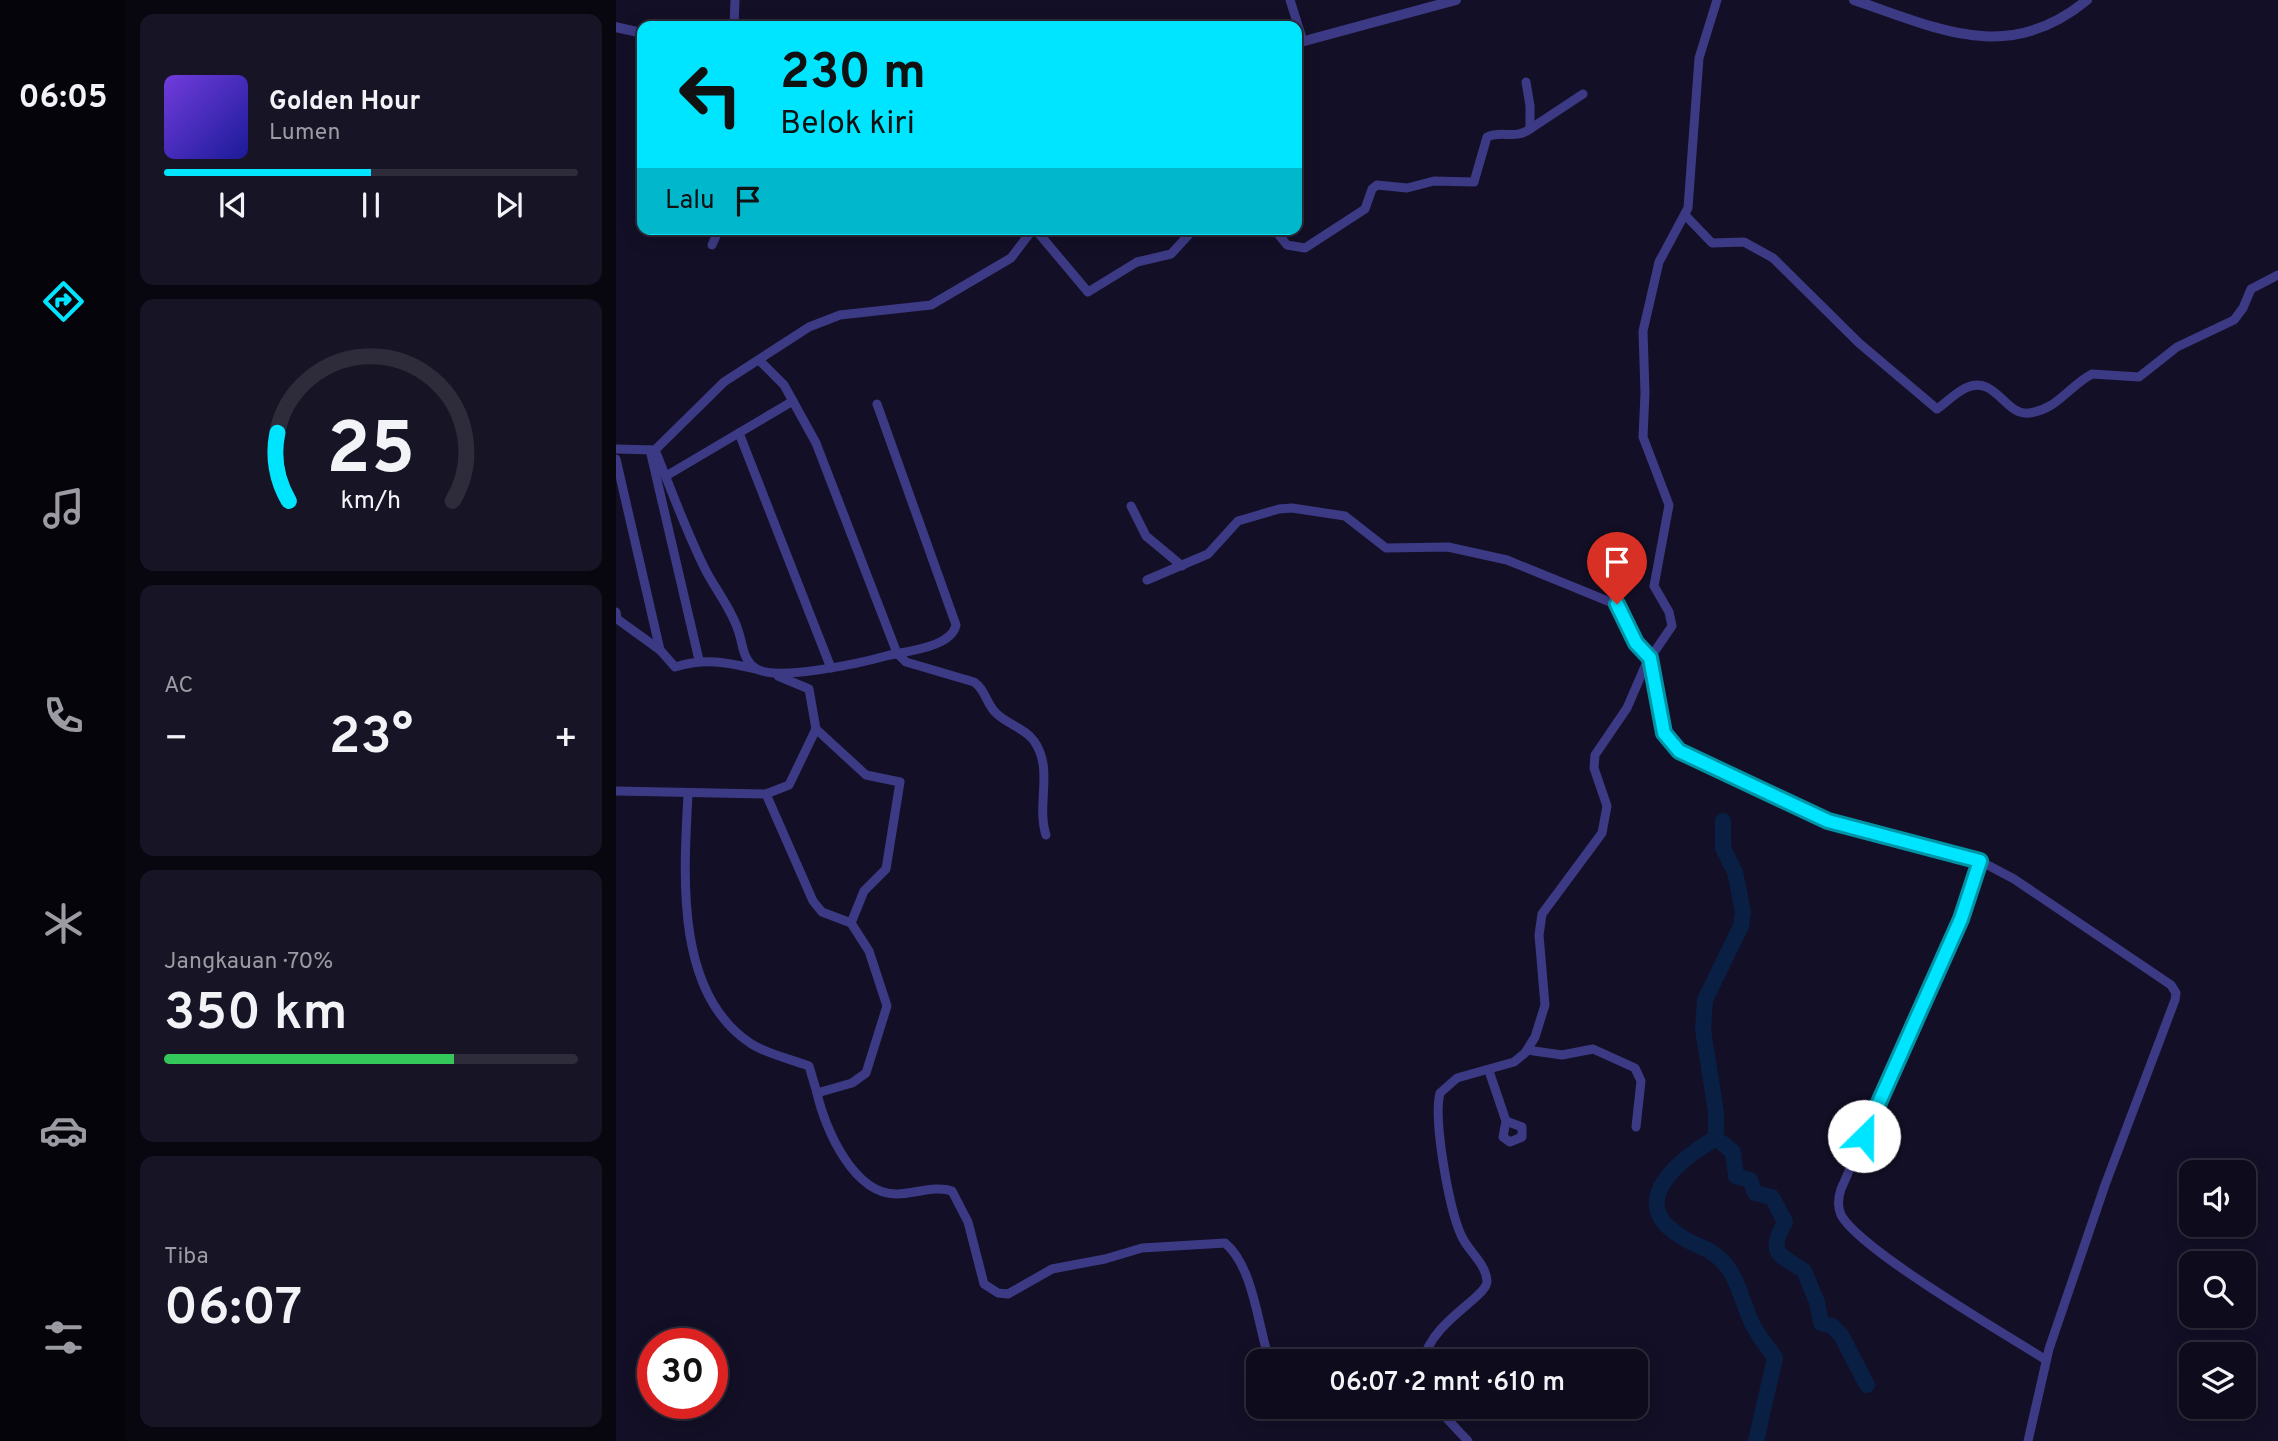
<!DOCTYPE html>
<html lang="id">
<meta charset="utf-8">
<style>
:root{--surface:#0e0b1c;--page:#171425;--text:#f1f3f6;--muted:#9b9ba3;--line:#2e2b3b;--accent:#00e5ff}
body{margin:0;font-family:Overpass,sans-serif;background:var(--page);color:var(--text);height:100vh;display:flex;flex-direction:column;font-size:26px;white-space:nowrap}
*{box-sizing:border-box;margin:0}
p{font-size:23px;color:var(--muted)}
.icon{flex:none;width:38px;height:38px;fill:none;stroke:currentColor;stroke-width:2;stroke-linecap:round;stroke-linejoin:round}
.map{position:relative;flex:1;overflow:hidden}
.panel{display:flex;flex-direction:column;gap:14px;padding:14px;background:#08060f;width:490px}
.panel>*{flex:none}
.banner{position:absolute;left:21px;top:21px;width:665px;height:214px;border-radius:14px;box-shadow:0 4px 18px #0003,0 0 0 2px var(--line);background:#00e5ff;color:#111;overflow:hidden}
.buttons{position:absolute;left:1563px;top:1160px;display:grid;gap:14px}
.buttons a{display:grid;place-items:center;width:77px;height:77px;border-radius:14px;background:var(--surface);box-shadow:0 4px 18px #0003,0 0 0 2px var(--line);font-size:35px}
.speed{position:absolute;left:21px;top:1328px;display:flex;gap:14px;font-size:35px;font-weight:700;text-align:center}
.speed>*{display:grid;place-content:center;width:91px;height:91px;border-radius:50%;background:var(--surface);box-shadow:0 4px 18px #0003,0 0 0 2px var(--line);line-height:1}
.speed .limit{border:10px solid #d22;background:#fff;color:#111}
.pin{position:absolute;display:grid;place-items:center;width:60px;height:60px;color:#fff;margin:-72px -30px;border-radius:50% 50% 50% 0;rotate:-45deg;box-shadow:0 0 7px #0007}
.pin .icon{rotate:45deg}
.me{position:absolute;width:77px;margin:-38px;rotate:23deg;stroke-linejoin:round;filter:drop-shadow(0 0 5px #0008)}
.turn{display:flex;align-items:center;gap:24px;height:147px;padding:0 28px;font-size:32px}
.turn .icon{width:91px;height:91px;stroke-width:2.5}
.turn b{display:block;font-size:49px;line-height:60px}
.then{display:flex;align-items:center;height:66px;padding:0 28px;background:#0003;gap:14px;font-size:26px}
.big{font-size:52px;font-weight:600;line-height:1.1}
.panel .tile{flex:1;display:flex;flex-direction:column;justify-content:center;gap:10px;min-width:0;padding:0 24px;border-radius:14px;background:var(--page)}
.panel .dial{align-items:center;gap:0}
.dial svg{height:182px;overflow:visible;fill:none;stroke:var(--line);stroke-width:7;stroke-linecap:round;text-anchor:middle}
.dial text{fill:var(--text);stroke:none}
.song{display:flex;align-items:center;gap:21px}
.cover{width:84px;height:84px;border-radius:10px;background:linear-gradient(135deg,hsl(260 70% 55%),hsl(240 70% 35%))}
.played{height:7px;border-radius:4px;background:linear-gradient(90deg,var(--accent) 50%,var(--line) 50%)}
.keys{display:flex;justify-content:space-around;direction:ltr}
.heat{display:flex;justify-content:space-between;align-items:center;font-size:38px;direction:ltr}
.charge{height:10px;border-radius:5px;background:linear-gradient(90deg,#34c759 70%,var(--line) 0)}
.trip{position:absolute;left:630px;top:1349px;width:402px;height:70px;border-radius:14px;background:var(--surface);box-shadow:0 4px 18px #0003,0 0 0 2px var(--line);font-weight:600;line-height:70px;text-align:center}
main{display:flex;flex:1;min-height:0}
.tab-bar{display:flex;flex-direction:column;width:126px;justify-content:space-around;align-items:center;background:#06040b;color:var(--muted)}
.tab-bar .icon{width:49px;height:49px}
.tab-bar .on{color:var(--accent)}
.tab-bar b{font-size:32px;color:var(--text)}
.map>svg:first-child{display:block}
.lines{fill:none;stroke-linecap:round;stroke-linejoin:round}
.river{stroke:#0a1f44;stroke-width:16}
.minor{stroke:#3d3a85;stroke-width:9}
.tertiary{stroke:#3d3a85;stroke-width:10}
.route-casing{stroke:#0095a6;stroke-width:18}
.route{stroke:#00e5ff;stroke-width:12}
</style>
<main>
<nav class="tab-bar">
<b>06:05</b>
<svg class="icon on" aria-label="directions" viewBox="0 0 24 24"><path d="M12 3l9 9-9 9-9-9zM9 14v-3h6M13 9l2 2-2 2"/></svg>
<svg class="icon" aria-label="music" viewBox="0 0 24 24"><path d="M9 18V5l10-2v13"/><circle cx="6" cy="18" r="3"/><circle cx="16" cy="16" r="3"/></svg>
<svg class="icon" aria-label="phone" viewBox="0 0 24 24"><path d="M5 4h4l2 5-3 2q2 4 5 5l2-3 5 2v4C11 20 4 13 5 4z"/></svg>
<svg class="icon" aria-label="climate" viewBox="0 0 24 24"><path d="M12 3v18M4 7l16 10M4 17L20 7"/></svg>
<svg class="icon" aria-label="car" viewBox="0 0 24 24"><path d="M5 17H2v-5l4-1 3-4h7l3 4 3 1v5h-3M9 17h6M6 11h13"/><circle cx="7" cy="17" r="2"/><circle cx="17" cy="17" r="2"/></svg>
<svg class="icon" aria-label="filters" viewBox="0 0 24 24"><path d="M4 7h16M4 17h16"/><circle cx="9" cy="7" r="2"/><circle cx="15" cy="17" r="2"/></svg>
</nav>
<section class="panel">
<div class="tile">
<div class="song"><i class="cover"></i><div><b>Golden Hour</b><p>Lumen</p></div></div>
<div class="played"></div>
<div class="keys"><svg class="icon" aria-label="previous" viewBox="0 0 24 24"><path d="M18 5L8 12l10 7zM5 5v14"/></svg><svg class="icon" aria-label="pause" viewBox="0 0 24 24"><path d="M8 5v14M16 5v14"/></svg><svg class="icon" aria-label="next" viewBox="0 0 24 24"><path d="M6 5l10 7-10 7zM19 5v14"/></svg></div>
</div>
<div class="tile dial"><svg viewBox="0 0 100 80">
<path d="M14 69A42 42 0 1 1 86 69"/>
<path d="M14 69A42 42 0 0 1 9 39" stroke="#00e5ff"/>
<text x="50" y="56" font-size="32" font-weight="700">25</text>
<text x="50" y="72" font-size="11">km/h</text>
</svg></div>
<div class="tile"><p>AC</p>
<div class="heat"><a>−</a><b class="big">23°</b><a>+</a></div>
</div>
<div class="tile"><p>Jangkauan · 70%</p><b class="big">350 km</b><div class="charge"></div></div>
<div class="tile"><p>Tiba</p><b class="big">06:07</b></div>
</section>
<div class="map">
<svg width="1662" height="1441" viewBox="0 0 1662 1441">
<rect width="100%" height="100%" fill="#130f26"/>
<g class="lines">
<g class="river">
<path d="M1107,821V848L1119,872L1127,912L1125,926L1089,1000L1087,1030L1100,1112V1138C1066,1158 1008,1201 1064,1236C1080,1247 1096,1248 1109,1264C1124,1282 1127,1307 1138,1327C1143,1338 1153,1347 1159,1358L1140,1441"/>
<path d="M1100,1138L1117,1152L1120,1176L1134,1180L1139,1193L1156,1197L1169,1222C1150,1256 1165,1254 1188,1271L1201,1302L1205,1323L1216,1326L1225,1335L1251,1385"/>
</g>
<g class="minor">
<path d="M674,0L687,41"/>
<path d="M118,26L119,0"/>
<path d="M914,129L967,94"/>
<path d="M1069,215L1096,243L1128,242L1157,258L1243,343L1321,409C1331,402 1341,391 1352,387C1380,376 1389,416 1413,413C1441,410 1453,386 1476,374L1523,377L1561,347L1618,320L1627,308L1635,289L1662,275"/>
<path d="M419,229L472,292L521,262L555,254L578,229"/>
<path d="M658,229L671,245L689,248L749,209L756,189L761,185L791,188L818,181L858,182L871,137C886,130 899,140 914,129V106L910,82"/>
<path d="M96,245L103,229"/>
<path d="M143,360L168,385L200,443L281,653L290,662L358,682C369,689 370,703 379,712C390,724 409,728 418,741C438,769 420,804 430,835"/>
<path d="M123,433L215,668"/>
<path d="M0,449L39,450L108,382L193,327L224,315L315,305L395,258L417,229"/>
<path d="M34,450L83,660"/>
<path d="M39,450C55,489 70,531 89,569C99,589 115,608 122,630C127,643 126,659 139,668C159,682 245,663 270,656C289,651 335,648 340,625L261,404"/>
<path d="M0,459L44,650"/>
<path d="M50,476L177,401"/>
<path d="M515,506L530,536L566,566"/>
<path d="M531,580L592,554L622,521L663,509L676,508L729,516L770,548L832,547L891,560L1004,606L1020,643L1033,658L1048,733L1063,751L1211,821L1364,861L1398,879L1555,985L1560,993L1559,1000L1489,1185L1433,1349L1412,1441"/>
<path d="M0,612L1,619L44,650L59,667C89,658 109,662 140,669"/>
<path d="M0,791L150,794L197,901L206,912L235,923L248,891L270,869L284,782L250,775L200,729L193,689L162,676"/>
<path d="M72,794C68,873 58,992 134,1043C150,1054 175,1059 193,1066L201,1093"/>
<path d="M150,794L173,785L200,729"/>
<path d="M1364,861L1345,919L1225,1189C1222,1198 1221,1206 1225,1215C1244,1250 1389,1334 1430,1360"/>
<path d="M235,923L253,951L271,1006L250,1073L236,1083L201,1093C209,1129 238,1195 281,1194C298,1194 320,1185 336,1191L352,1222L368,1284L382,1293L392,1294L436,1269L489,1259L526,1248L609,1243C638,1267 642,1328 654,1362"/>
<path d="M911,1050L946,1055L977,1049L1019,1068L1025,1081L1020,1127"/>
<path d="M873,1071L890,1121L887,1137L894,1142L906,1137V1127L890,1121"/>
<path d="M690,1362L767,1352L808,1356"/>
<path d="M807,1362C815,1321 872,1297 871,1281C870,1263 851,1250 845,1235C833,1208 817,1120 824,1093L841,1078L898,1062L909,1053L919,1037L929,1005L923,935L926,914L986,833L991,806L978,768L979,755L1011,708L1030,664L1056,626L1053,612L1038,586L1053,505L1027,437L1029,393L1027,331L1043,262L1072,208L1083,58L1101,0"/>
<path d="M820,1407L852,1441"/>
</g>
<g class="tertiary">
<path d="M1238,0C1323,29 1393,65 1471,0"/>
<path d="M0,27L26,33"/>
<path d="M681,43L840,0"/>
</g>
</g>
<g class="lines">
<g class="route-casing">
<path id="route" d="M1001,604L1020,643L1034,658L1048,733L1063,751L1212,821L1364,861L1345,919L1248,1136"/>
</g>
<use href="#route" class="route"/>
</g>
</svg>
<div class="buttons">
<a><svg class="icon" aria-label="sound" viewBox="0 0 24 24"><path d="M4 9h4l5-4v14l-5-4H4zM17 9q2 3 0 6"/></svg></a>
<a><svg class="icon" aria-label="search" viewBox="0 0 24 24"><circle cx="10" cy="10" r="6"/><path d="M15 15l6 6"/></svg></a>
<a><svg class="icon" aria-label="layers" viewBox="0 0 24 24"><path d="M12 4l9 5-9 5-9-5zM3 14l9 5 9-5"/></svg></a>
</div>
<div class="speed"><div class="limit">30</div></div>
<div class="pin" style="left:1001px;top:604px;background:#d93025"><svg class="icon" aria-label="arrive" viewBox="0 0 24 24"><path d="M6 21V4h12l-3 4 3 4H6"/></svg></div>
<svg class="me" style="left:1248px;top:1136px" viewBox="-20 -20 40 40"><circle r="19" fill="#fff"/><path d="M0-13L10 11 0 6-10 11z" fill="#00e5ff"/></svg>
<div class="trip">06:07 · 2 mnt · 610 m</div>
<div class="banner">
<div class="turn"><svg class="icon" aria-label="left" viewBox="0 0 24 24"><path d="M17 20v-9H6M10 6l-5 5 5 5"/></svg><div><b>230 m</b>Belok kiri</div></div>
<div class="then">Lalu<svg class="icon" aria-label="arrive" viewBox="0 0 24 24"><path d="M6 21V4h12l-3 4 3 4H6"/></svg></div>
</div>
</div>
</main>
